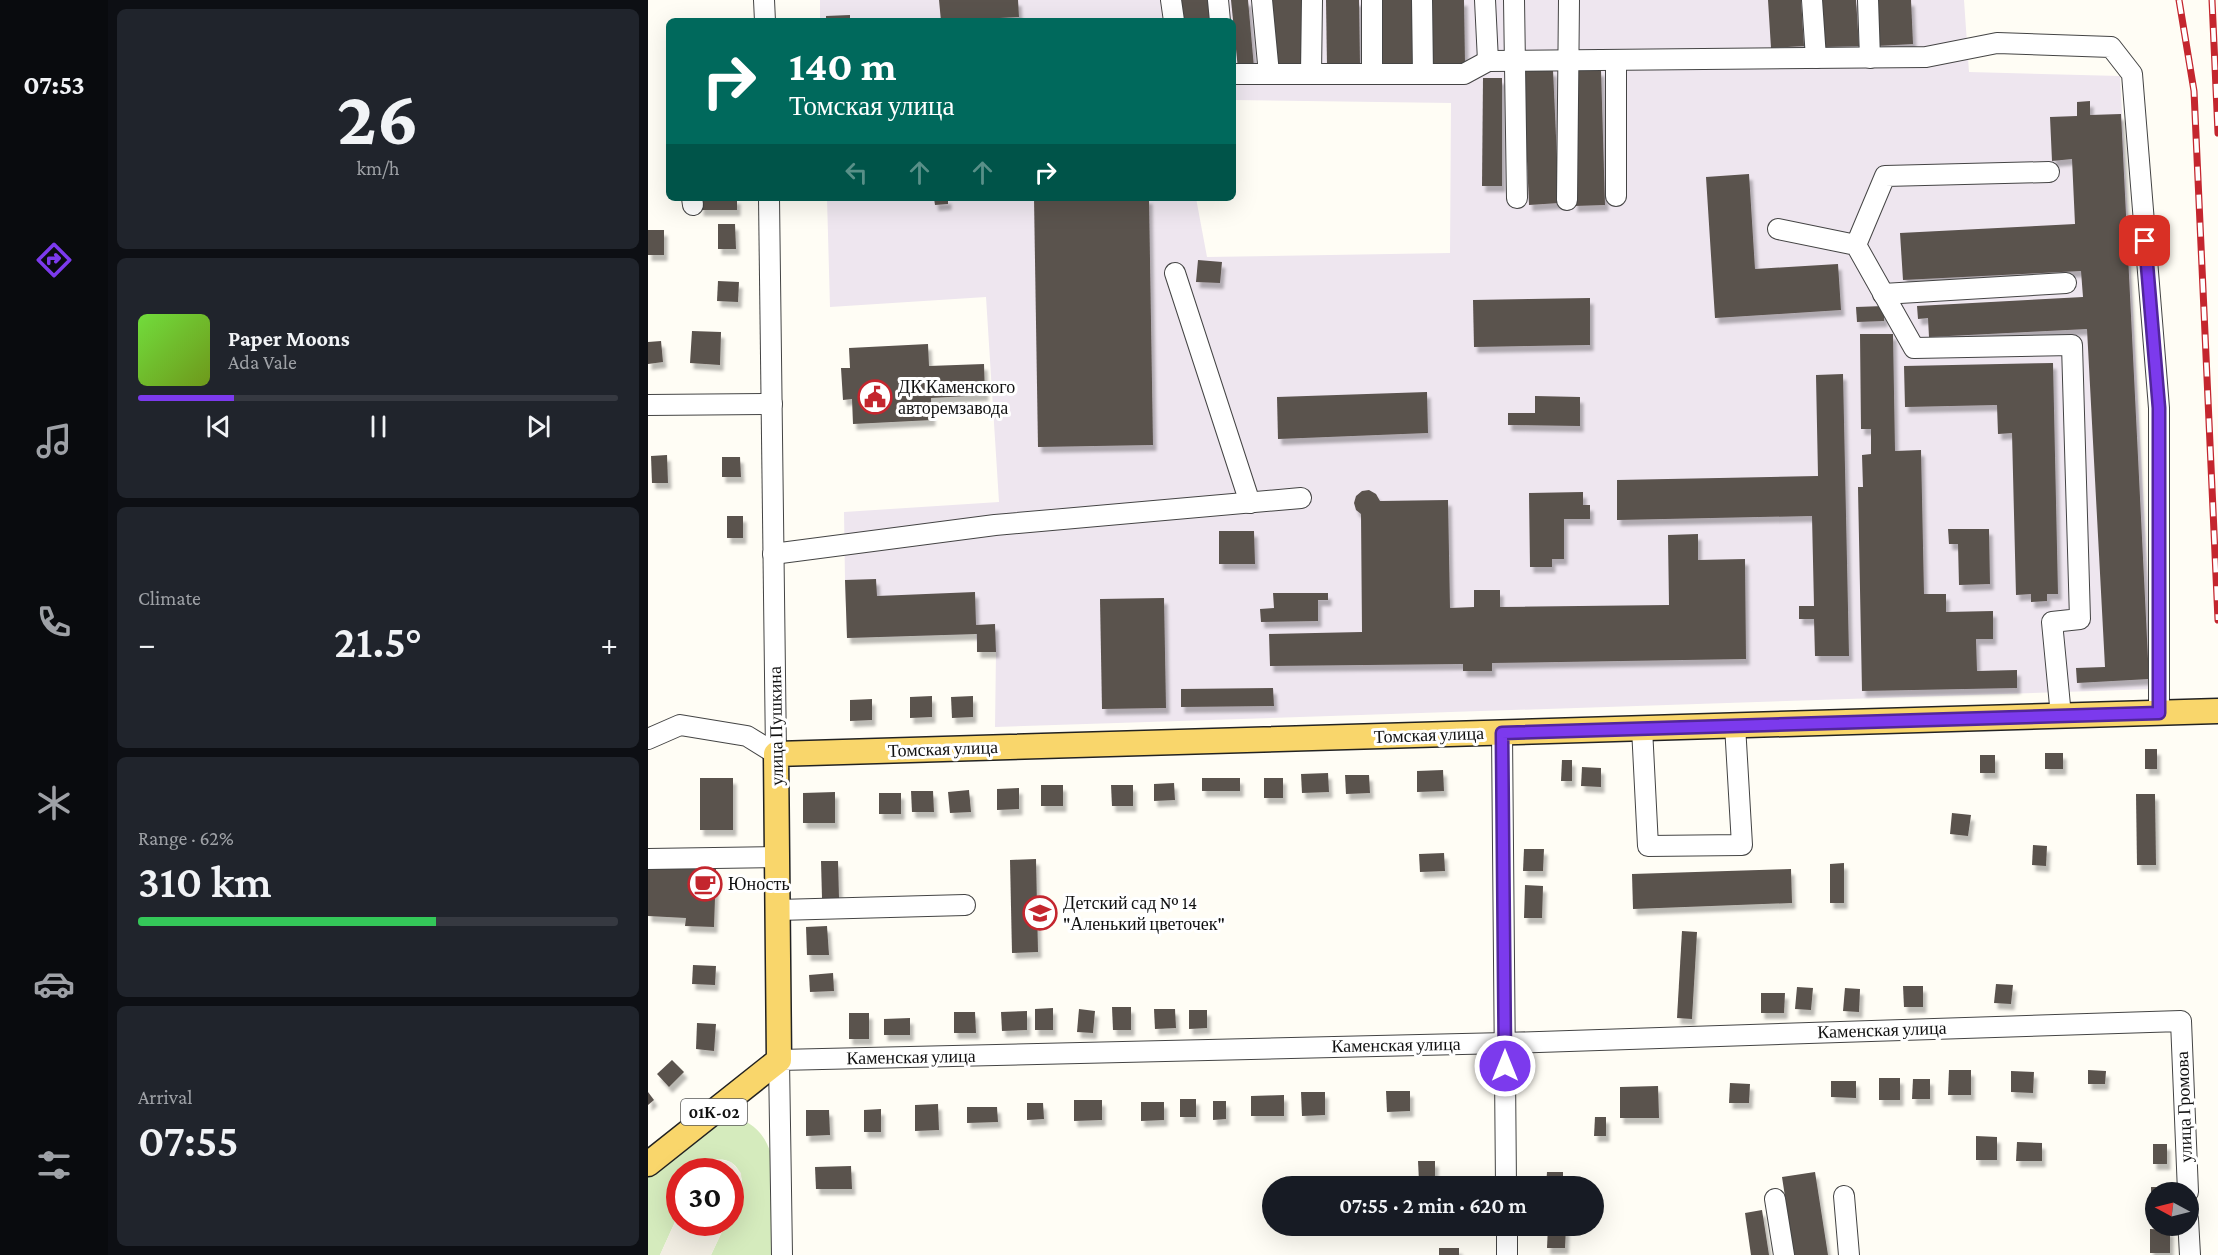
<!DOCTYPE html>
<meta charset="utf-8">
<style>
:root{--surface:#171b24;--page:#20242c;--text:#f1f3f6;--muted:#9ea1a6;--line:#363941;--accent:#7c3aed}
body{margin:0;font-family:"Crimson Pro",serif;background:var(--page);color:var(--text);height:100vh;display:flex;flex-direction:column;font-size:22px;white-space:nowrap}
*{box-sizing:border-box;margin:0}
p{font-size:20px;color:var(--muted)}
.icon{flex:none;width:33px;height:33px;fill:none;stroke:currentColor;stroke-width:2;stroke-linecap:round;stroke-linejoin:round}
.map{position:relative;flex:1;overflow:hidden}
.sheet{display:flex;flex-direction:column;gap:9px;padding:9px;background:#0d0f14;width:540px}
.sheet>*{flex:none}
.banner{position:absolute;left:18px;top:18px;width:570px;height:183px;border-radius:9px;box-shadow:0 6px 24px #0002;background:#00695c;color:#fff;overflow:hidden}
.needle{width:39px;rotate:277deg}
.controls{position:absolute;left:1497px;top:1182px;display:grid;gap:12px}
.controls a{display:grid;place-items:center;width:54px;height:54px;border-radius:50%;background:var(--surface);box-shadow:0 6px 24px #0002;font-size:30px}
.speed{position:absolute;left:18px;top:1158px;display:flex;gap:12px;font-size:30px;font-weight:700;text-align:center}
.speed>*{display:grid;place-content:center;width:78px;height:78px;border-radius:50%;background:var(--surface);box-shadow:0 6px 24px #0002;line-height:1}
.speed .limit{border:9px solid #d22;background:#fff;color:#111}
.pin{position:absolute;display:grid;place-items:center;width:51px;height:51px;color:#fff;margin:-26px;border-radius:12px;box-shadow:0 3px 9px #0006}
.me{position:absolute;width:66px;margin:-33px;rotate:0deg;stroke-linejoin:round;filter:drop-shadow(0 0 4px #0008)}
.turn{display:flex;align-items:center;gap:21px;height:126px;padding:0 24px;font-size:27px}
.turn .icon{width:78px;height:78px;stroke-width:2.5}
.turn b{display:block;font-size:42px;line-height:51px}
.lanes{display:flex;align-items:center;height:57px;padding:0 24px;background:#0003;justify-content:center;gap:30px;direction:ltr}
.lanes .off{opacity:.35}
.big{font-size:45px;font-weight:600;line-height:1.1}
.sheet .tile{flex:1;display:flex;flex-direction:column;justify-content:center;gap:9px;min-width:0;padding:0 21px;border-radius:9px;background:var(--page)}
.sheet .dial{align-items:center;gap:0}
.dial b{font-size:78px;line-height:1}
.song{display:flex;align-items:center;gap:18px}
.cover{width:72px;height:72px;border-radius:9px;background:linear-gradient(135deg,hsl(100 70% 55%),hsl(80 70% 35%))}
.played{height:6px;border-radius:3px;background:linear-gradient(90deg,var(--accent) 20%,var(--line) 20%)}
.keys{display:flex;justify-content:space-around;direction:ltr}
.heat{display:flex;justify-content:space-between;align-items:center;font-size:33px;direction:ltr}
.charge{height:9px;border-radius:4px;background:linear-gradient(90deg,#34c759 62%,var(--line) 0)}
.trip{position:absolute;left:614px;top:1176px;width:342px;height:60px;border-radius:30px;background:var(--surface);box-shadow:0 6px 24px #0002;font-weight:600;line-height:60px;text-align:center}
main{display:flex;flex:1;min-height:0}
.tabs{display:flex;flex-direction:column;width:108px;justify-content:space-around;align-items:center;background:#090b0e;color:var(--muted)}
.tabs .icon{width:42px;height:42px}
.tabs .current{color:var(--accent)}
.tabs b{font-size:27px;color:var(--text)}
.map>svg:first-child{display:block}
.industrial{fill:#eee6ef}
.green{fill:#d5ebbd}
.plaza{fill:#f1ede2}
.building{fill:#5a524d;filter:url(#shadow)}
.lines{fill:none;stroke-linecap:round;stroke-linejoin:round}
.minor-casing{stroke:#444;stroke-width:22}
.major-casing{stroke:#222;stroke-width:27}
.minor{stroke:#fff;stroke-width:20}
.major{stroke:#f9d66b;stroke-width:24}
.rail-casing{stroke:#c4262e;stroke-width:7}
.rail{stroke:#fff;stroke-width:4.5;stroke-dasharray:14;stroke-linecap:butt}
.route-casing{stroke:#51269a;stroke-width:15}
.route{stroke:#7c3aed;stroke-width:10}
.labels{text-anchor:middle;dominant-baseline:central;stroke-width:6;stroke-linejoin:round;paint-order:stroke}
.shield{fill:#fff;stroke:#585858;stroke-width:1.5}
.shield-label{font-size:16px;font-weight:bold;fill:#111}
.poi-label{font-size:18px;fill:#111;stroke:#fff;text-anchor:start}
.street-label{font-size:18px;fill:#111;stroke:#fff}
</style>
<main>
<nav class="tabs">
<b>07:53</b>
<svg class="icon current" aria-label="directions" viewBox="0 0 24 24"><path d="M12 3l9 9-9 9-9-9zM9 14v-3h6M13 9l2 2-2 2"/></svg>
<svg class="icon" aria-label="music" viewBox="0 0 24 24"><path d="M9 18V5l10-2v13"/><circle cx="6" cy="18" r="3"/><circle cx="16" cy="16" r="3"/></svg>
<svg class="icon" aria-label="phone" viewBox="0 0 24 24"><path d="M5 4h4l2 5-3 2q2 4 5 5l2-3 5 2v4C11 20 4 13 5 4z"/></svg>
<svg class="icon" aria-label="climate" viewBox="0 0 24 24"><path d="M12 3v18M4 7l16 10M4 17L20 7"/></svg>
<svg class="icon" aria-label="car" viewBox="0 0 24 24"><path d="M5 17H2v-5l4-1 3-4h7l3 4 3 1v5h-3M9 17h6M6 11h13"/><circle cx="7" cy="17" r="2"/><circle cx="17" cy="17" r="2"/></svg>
<svg class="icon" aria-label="filters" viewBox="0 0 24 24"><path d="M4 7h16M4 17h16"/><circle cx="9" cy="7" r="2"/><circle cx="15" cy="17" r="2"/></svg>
</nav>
<section class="sheet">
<div class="tile dial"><b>26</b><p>km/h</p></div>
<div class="tile">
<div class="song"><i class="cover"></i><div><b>Paper Moons</b><p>Ada Vale</p></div></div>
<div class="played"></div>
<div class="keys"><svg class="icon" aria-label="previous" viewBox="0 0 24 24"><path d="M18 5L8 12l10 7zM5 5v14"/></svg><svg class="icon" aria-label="pause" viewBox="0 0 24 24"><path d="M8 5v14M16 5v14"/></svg><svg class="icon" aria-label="next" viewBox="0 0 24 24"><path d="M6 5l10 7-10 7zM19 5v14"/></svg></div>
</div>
<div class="tile"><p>Climate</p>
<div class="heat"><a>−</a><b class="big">21.5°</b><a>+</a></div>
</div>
<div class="tile"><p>Range · 62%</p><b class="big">310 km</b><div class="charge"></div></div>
<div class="tile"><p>Arrival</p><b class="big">07:55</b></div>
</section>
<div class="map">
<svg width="1570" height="1255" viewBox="0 0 1570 1255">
<defs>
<filter id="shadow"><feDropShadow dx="3.5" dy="6" stdDeviation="1.5" flood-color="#0004"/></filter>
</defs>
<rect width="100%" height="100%" fill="#fffdf5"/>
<path class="industrial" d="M172,0H1316L1321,72L1472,76L1506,689L347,727L348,652H329L328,634L199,638L197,580L196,512L351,502L338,297L182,307L179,198H548L559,257L802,253L803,103L585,100V21H172Z"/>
<path class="green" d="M80,1116C103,1120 116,1132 123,1154L125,1255H63L78,1223L82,1222C83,1209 93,1200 94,1187C96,1159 67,1150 51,1171L32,1172L31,1213L12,1255H0V1170Z"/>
<g class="plaza">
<path d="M69,1159L83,1162L93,1173L94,1189L83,1213L82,1172L51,1171L55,1165Z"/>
<path d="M31,1213L32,1222L78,1223L63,1255H12Z"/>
</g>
<g class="building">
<path d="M291,0H370L371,17L293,21Z"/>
<path d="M532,0H563L565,21H534Z"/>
<path d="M583,0H600L606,68L590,69Z"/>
<path d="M622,0H654L659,64L628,67Z"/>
<path d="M678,0H711L712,65L679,66Z"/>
<path d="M734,0H766L767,64H735Z"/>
<path d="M784,0H816L817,65H785Z"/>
<path d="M1120,0H1153L1156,46L1123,48Z"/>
<path d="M1174,0H1208L1211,46L1177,47Z"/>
<path d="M1227,0H1263L1265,44L1229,46Z"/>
<path d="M202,15V21H178V16Z"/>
<path d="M905,70L911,203L881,205L875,71Z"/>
<path d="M953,70L957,205L926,206L921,71Z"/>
<path d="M835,78H854V186H834Z"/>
<path d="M1442,101V115L1473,114L1501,679L1429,683L1428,668L1457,667L1439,329L1281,337L1280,318L1270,319L1269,306L1435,297L1433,271L1255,280L1252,233L1427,224L1424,159L1404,161L1402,117L1429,116V102Z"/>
<path d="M1101,174L1107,269L1190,264L1193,310L1067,318L1058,177Z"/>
<rect x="52" y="198" width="37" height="12"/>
<path d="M286,198H300V204L287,205Z"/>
<path d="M386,198H501L505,445L390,447Z"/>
<path d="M70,224H87L88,249H70Z"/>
<rect x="0" y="230" width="16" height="25"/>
<path d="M550,260L574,262L572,283L548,282Z"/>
<path d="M70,281L91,282L90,302L69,301Z"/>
<path d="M942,298V345L826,347L825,300Z"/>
<path d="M1236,306V321L1209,322L1208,307Z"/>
<path d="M44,331L73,332L72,365L42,363Z"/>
<path d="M1212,334H1245L1247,451L1273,450L1276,594H1298V612L1345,611V639H1328L1329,671L1369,670V688L1214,691L1210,487H1215L1214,455L1223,454V429H1213Z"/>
<path d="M13,341L15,362L0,364V342Z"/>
<path d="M280,344L281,366L336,364L337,395L283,398L284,420L205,424L204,399L195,400L193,368H202L201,348Z"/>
<path d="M1405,363L1410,594H1399V601L1383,602V594L1368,595L1364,433L1350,434L1349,405L1257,407L1256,366Z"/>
<path d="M1195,374L1201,656H1167L1166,619H1151V606H1166L1164,516L969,520V480L1170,476L1168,375Z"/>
<path d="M779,392L780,433L630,439L629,397Z"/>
<path d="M887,396L932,397V426L860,425V413H887Z"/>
<path d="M19,455L20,483H4L3,456Z"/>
<path d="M74,457H92L93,477H74Z"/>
<path d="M721,490L728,494L732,501L800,500L802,608L826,607V590H852V607L1021,605L1020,535L1050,534V560L1097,559L1098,659L844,663V671H815V664L622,666L621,634L714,632L713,514L708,510L706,503L708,496L714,491Z"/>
<path d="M935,492V505H942V519H916V559H904V567H882L881,493Z"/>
<rect x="79" y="516" width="16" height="22"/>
<path d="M1300,529H1341L1342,584L1311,585L1310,544H1301Z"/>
<path d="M571,531H606L607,564H571Z"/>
<path d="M228,579L229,596L327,592L328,625L347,624L348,652H329V634L199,638L197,580Z"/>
<path d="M625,593H680V600H670V621L613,622L612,609L626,608Z"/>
<path d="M516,598L518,708L454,709L452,599Z"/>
<path d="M625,688L626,706L533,707V689Z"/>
<path d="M284,696V717L262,718V697Z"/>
<path d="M325,696V717L304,718L303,697Z"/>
<path d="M224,699V720L202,721V700Z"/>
<rect x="1497" y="749" width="12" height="20"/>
<rect x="1397" y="753" width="18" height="16"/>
<rect x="1332" y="755" width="15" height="18"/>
<path d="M914,760H924V781H913Z"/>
<path d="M934,767L953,768V787L933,786Z"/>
<path d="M795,770L796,791L769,792V771Z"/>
<path d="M680,773L681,792L654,793L653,774Z"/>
<path d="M697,775H721L722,793L698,794Z"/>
<rect x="52" y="778" width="33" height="52"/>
<rect x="554" y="778" width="38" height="13"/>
<rect x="616" y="778" width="19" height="20"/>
<path d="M526,783L527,800L506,801V784Z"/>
<rect x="393" y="785" width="22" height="21"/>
<path d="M463,785H485V806H464Z"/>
<path d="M371,788V809L349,810V789Z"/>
<path d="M321,790L323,812L302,813L300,792Z"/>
<path d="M263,791H285L286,812H264Z"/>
<path d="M187,792V823H155V793Z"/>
<rect x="231" y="793" width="22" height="21"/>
<path d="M1488,794H1507L1508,865H1489Z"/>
<path d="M1304,813L1323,815L1320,836L1302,834Z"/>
<path d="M1385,845L1399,846L1398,866L1384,865Z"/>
<path d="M876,849H896L895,871H875Z"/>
<path d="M796,853L797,871L772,872L771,854Z"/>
<path d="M388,859L390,952L364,953L362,860Z"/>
<path d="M173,861H190L191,898H174Z"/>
<path d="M1196,863V903H1182V864Z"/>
<path d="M0,867L68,869L66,927L37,926L38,918L0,916Z"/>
<path d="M1143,869L1144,903L985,909L984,874Z"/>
<path d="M877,885L895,886L894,918H876Z"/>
<path d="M179,926L181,955H159L158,927Z"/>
<path d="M1034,931L1049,932L1044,1019L1029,1018Z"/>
<path d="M45,965L68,966L67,985L44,984Z"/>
<path d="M185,973L186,991L162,992L161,975Z"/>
<path d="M1348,984L1365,985L1363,1004L1346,1003Z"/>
<path d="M1255,986H1275V1007H1256Z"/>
<path d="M1149,987L1165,988L1163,1010L1147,1009Z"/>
<path d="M1197,988L1212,989L1211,1012L1195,1011Z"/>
<path d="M1113,993H1137L1136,1013H1113Z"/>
<path d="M464,1007H483V1030H465Z"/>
<path d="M405,1008V1030H387V1009Z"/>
<path d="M431,1009L447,1011L445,1033L429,1032Z"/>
<path d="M506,1009H527L528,1028L507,1029Z"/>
<path d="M541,1010H559V1028L541,1029Z"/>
<path d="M379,1011V1030L354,1031L353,1012Z"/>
<path d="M306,1012H327L328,1033H306Z"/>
<rect x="201" y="1013" width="20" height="26"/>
<path d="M262,1018V1035H236V1019Z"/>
<path d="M49,1023L68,1024L66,1051L48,1049Z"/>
<path d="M24,1060L36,1072L21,1087L9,1074Z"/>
<path d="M1301,1070H1323V1095H1300Z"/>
<path d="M1440,1070L1458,1071L1457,1084H1440Z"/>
<path d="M1363,1071L1386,1072L1385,1093L1363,1092Z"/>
<rect x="1231" y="1078" width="21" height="22"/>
<path d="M1265,1079H1282V1099H1264Z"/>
<path d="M1183,1081H1208V1098L1183,1097Z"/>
<path d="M1082,1083L1102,1084L1101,1103H1081Z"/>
<path d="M1010,1086L1011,1118H972V1087Z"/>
<path d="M738,1091H762V1111L739,1112Z"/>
<path d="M0,1092L6,1100L0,1105Z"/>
<path d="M653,1092H677V1115L654,1116Z"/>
<path d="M636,1095V1116H603V1096Z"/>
<rect x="532" y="1099" width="16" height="18"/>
<path d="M426,1100H454V1120L426,1121Z"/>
<path d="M565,1101H578V1119L565,1120Z"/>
<path d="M493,1102H516V1120L493,1121Z"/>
<path d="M379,1103H395L396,1119L379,1120Z"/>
<path d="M290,1104L291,1130L267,1131V1105Z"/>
<path d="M319,1107H349L350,1122L319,1123Z"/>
<path d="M233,1109V1132H216V1110Z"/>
<path d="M158,1110H181L182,1135L158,1136Z"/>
<path d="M947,1117H958V1136H946Z"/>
<path d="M1328,1136L1349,1137V1160H1328Z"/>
<path d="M1369,1142L1394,1143V1161H1368Z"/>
<rect x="1505" y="1144" width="14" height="20"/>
<path d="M770,1161H787V1181H771Z"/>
<path d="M203,1166L204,1189H168L167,1167Z"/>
<path d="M899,1172H915V1186H898Z"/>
<path d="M1167,1172L1180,1255H1146L1134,1177Z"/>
<path d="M1503,1187H1521V1192H1508V1210H1503Z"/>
<path d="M1114,1210L1121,1255H1103L1097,1213Z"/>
<path d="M900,1226L918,1227L917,1248H899Z"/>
<path d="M1502,1229L1522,1230V1253H1502Z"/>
<rect x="791" y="1248" width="20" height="7"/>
</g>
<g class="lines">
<g class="minor-casing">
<g id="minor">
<path d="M116,0L117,21"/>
<path d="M523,0L526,21"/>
<path d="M570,0L572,21"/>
<path d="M614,0L621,74"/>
<path d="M664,0L663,74H816L840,61L1278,57L1349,43L1463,47L1484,74L1511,408V713"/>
<path d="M724,0V74"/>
<path d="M774,0L775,74"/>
<path d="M837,0L840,61"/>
<path d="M866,0L869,198"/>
<path d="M1164,0L1168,58"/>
<path d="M1220,0L1222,58"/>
<path d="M585,74H663"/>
<path d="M968,196V60"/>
<path d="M44,198L45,205"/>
<path d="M121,198L128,754"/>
<path d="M919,200L921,0"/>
<path d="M1130,229L1208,245L1266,348L1424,345L1432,619L1404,622L1413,716"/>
<path d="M1208,245L1237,176L1401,172"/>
<path d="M527,273L602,503"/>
<path d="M1235,294L1418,283"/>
<path d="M0,405L124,404"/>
<path d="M125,554L347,525L653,498"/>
<path d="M994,728L1000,846L1094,845L1087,725"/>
<path d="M854,733L858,1186"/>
<path d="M0,739L32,725L99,736L128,754"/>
<path d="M0,859L129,857"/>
<path d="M130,910L317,905"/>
<path d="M1196,1196L1201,1255"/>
<path d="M1127,1199L1136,1255"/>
<path d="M1540,1219L1542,1255"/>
<path d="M859,1226V1255"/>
<path d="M134,1255L131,1060L857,1043L1533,1021L1540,1192"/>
</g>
</g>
<g class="major-casing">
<path id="major" d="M0,1164L131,1060L128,754L1570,711"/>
</g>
<use href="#minor" class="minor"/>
<use href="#major" class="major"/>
<g class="rail-casing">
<g id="rail">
<path d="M1531,0L1546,91L1570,620"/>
<path d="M1564,0L1570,133"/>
</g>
</g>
<use href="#rail" class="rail"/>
</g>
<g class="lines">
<g class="route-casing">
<path id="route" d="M857,1066L854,733L1511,713V408L1497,241"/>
</g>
<use href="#route" class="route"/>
</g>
<defs>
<g id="civic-ring" transform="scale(1.725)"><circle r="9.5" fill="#fff" stroke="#c4262e" stroke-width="1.5"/><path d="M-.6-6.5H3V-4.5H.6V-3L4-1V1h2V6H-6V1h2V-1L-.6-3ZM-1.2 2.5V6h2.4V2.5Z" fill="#c4262e"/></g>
<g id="cafe-ring" transform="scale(1.725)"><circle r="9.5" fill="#fff" stroke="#c4262e" stroke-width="1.5"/><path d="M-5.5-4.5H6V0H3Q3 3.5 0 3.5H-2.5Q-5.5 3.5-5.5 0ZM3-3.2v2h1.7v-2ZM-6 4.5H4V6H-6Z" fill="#c4262e"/></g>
<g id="school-ring" transform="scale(1.725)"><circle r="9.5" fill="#fff" stroke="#c4262e" stroke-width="1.5"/><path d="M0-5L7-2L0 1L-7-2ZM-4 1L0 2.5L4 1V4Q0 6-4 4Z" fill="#c4262e"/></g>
</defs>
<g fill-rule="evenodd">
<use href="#civic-ring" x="227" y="397"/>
<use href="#cafe-ring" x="57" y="884"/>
<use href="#school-ring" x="392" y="913"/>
</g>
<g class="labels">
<rect class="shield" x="33" y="1099" width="66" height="26" rx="4.5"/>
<g class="shield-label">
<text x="66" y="1112">01К-02</text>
</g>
<g class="poi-label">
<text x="250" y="387">ДК Каменского<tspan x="250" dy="21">авторемзавода</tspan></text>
<text x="80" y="884">Юность</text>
<text x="415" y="903">Детский сад № 14<tspan x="415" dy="21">"Аленький цветочек"</tspan></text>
</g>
<g class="street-label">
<text transform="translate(128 726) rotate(-91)">улица Пушкина</text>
<text transform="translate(781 735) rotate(-2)">Томская улица</text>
<text transform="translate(295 749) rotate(-2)">Томская улица</text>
<text transform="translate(1234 1030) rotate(-2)">Каменская улица</text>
<text transform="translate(748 1045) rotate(-1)">Каменская улица</text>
<text transform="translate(263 1057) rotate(-1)">Каменская улица</text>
<text transform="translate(1536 1107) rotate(-92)">улица Громова</text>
</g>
</g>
</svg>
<div class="controls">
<a><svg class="needle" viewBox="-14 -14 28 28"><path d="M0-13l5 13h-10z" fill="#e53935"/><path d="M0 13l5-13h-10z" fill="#9ea1a6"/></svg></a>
</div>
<div class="speed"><div class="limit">30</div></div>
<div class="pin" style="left:1497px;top:241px;background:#d93025"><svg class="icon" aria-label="arrive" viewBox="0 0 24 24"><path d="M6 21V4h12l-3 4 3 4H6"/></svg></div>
<svg class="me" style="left:857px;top:1066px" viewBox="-20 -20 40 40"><circle r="17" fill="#7c3aed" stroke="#fff" stroke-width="3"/><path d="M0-11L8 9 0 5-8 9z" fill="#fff"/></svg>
<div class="trip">07:55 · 2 min · 620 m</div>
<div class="banner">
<div class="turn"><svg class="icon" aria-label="right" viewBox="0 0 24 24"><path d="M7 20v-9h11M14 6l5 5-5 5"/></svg><div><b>140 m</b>Томская улица</div></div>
<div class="lanes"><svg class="icon off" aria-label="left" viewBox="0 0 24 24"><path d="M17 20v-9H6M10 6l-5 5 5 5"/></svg><svg class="icon off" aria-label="ahead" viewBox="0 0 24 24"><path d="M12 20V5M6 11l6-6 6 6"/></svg><svg class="icon off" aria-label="ahead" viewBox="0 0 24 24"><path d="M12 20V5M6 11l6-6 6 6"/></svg><svg class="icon" aria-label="right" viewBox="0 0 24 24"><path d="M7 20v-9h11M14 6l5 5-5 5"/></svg></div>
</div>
</div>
</main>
